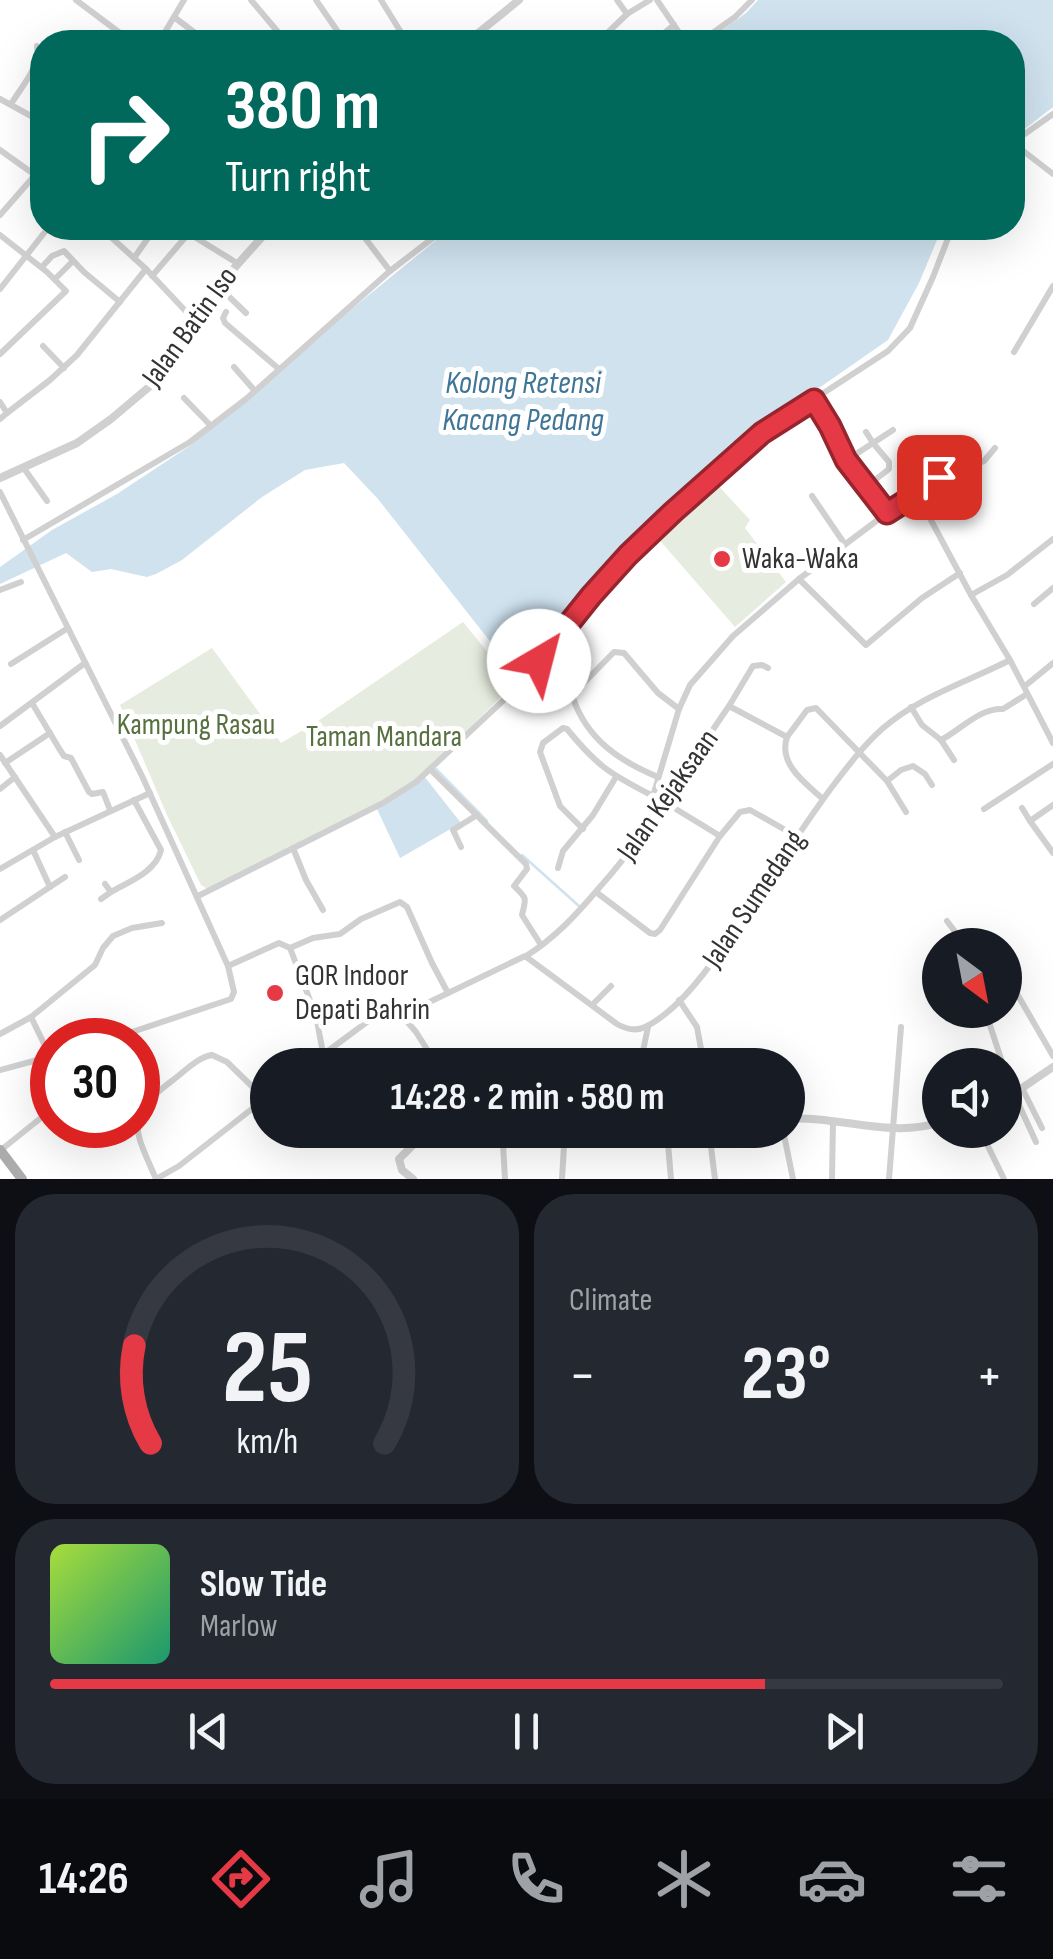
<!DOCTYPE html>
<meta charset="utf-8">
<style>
:root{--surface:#171b24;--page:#242831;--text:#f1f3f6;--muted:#9ea1a6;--line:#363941;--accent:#e63946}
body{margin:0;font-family:"Sofia Sans Condensed",sans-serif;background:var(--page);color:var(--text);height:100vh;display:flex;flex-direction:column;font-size:38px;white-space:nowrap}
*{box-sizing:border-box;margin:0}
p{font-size:32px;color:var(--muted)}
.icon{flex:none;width:55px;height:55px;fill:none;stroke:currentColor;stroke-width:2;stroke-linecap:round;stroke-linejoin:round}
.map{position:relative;height:1179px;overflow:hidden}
.side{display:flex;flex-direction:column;gap:15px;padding:15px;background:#0d0f14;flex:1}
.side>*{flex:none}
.hud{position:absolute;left:30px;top:30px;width:995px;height:210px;border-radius:40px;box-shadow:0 10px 40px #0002;background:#00695c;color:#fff;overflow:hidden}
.needle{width:65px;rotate:148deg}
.tools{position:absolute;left:922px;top:928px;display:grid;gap:20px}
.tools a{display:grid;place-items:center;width:100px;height:100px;border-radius:50%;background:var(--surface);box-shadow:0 10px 40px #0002;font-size:50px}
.speed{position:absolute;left:30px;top:1018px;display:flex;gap:20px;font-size:50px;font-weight:700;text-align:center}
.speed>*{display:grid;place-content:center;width:130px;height:130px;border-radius:50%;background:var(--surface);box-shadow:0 10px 40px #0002;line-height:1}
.speed .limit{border:15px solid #d22;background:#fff;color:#111}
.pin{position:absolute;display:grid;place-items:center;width:85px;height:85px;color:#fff;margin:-42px;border-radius:20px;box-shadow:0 5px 15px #0006}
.me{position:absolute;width:110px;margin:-55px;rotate:37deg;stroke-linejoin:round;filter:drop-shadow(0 0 8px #0008)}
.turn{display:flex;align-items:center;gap:35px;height:210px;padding:0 30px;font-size:45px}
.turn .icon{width:130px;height:130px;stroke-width:2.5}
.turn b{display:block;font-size:70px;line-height:85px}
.big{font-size:75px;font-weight:700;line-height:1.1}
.side .card{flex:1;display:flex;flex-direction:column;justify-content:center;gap:15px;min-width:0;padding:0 35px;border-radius:40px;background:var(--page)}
.side .dial{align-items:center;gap:0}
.dial svg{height:260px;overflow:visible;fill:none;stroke:var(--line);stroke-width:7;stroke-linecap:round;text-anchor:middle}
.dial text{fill:var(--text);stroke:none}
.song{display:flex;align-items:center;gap:30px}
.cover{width:120px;height:120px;border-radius:15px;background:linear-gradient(135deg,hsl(80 70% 55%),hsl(160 70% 35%))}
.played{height:10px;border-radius:5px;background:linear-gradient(90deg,var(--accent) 75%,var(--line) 75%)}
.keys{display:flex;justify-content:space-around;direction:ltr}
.heat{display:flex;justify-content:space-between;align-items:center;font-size:55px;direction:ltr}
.side .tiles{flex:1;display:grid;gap:15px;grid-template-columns:1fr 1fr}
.card:last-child{grid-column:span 2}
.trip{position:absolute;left:250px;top:1048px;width:555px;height:100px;border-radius:50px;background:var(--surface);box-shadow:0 10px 40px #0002;font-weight:700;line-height:100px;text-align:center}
.menu{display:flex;height:160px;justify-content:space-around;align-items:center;background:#090b0e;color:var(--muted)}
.menu .icon{width:70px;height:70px}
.menu .on{color:var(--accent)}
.menu b{font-size:45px;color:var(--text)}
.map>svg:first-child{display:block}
.green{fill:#e6ecdf}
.water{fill:#cfe2ee}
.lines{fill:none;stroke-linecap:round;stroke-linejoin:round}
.stream{stroke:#cfe2ee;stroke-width:2.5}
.minor{stroke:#d0d0d0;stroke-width:6}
.tertiary{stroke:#d0d0d0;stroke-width:8}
.primary{stroke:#ababab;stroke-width:10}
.route-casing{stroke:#96252e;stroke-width:25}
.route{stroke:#e63946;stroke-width:18}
.poi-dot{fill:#e63946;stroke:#fff;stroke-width:4}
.labels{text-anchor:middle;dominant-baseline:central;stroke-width:10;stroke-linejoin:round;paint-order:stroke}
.street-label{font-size:30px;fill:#333;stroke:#fff}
.poi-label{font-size:30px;fill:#333;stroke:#fff;text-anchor:start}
.park-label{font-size:30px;fill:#56703f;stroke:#fff}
.water-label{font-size:32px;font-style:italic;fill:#3f7597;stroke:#fff}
</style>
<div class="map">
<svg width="1053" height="1179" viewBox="0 0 1053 1179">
<rect width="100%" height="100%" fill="#fff"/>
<g class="green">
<path d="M715,482L750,520L745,528L786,582L735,627L656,536Z"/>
<path d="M463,622L511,681L510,688L434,763L414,780L388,797L213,887L206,888L201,885L167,815L120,705L212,648L281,743L315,723Z"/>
</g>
<g class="water">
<path d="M758,0H1053V107L1013,138L1012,42H706L746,13Z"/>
<path d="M451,228H942L919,283L888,340L741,442L693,481L593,579L565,610L519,669L508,662L489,640L378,499L344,463L305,470L262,497L182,560L156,574L147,577L111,569L92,572L66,553L0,584V567L52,530L117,494L191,445L246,401L348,312Z"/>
<path d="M424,776L461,823L400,858L377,809Z"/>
</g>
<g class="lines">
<g class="stream">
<path d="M436,769L487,821"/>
<path d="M522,855L579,906"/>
</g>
<g class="minor">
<path d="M76,0L132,42"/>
<path d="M251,0L278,32L279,36L273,42"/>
<path d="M316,0L345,42"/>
<path d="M381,0L407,42"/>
<path d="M657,0L680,34"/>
<path d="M627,14L650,0"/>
<path d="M174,17L207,42"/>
<path d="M159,42L184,0"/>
<path d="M376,42L400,31"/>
<path d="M598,42L627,14L617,0"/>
<path d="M653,42L674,25"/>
<path d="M700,42L735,17L752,0"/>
<path d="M0,99L42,122"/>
<path d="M11,104C22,86 40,67 37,46"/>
<path d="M1012,143L1053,114"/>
<path d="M0,150L42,180"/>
<path d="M1022,150L1053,174"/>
<path d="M0,215L35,175"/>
<path d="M101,228L146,269L194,320"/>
<path d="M180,228L237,263"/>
<path d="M0,235L47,272L66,291L0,354"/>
<path d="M365,238L390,271"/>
<path d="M134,258L155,228"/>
<path d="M42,267L52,256L64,251L84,272L120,302"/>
<path d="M152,276L189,233"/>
<path d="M55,279L73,261"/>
<path d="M218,286L246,313"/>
<path d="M0,289L48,228"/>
<path d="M226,312L223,318L225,323L279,369"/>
<path d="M43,346L64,368"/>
<path d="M1014,352L1053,286"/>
<path d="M234,367L255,391"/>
<path d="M184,398L211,426"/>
<path d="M813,400L830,426L847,460L887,513"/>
<path d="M0,402L7,413L0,419"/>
<path d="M7,413L50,380L77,355L146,269"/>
<path d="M847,460L873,443L866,432"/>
<path d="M23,467L47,501"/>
<path d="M866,487L889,469V462L873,443L893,430"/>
<path d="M0,492L142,776L228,966L279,943L290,948L313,938L340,934L361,919L400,902L407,907L432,963L448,993"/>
<path d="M917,494L971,595L1010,660"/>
<path d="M812,496L844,543"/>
<path d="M23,540L190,442L246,399L390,271L446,228"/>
<path d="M799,579L866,645L922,598L960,573"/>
<path d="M0,590L21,582"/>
<path d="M971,595L1007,575L1053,539"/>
<path d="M1034,604L1053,588"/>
<path d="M11,664L68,628"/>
<path d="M1025,686L1053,663"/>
<path d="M32,703L60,750L64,756L71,758L89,792L92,794L103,792L110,810"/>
<path d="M729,706L753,666L762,665L768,668"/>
<path d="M911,707L922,725L941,740C962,729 979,708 1003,709L1027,694"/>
<path d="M0,726L85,663"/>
<path d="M787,737C778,764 805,783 823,799"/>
<path d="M941,740L954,760"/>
<path d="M0,755L55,837"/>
<path d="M5,763L50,733"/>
<path d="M430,769L526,864L527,869L514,886C528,900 526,897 522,915L541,945"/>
<path d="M658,777C619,761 587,739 573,698L575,692L614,652L624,653L658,693L679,709"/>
<path d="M887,781L901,770L913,766L925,774L932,785"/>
<path d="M0,789L15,777"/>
<path d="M666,803L720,836"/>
<path d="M1053,805L1030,821L1053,853"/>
<path d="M1022,808L1030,821"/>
<path d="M984,809L1053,764"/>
<path d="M649,827L653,796L679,709L690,685L733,636L799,579L887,513L935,482L952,449L959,450L979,463L984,461L995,448"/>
<path d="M583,829L560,806L540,752L543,743L563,728L567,729C597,766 610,774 653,796"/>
<path d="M65,832L79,860"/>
<path d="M461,847L453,830L477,815"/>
<path d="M293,848L306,880L323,910"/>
<path d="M33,850L50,887"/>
<path d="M558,868L563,851L593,815L616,777"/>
<path d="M0,869L55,837L150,793"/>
<path d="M105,884L111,892C128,882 156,872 161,850L134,800"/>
<path d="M596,892L650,933L655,934L660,930L720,836L740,812L750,810L796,836"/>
<path d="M198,896L383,803L416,782L430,769L522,683L573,617L629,555L720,468L762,433L888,351L910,328L933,277L952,228"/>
<path d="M101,899L111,892"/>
<path d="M0,920L65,877"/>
<path d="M947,921L965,945"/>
<path d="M290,948L316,1016L323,1053"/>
<path d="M526,956C555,938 577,914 599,888C649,832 686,768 729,706L787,737L807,710L816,708L887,781L906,812"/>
<path d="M1005,973L1053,1056"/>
<path d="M679,1000L697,1027L704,1065"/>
<path d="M592,1005L611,986"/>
<path d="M985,1010L1003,1065"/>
<path d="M399,1012L416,1032L437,1065"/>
<path d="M31,1017L50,1056"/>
<path d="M0,1034L31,1017L95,965L103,948L113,936L132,928L162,923"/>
<path d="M108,1040L231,999L234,992L228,966"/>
<path d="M309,1065L379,1013L386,1010L417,1008L525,956L617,1024C626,1029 635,1032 645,1027C679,1011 713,963 733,932C767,884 797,834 832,787C848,766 863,746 882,729C918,697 967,682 1010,660L1053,743"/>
<path d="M640,1065L648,1027"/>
<path d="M0,1070L52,1056"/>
<path d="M1005,1070L1013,1092L1036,1142"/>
<path d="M1022,1088L1042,1128"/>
<path d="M783,1130L793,1179"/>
<path d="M980,1130L1004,1179"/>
<path d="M709,1131L715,1179"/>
<path d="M667,1132L671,1179"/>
<path d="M1,1150L52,1109"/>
<path d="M156,1179C133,1126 124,1117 173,1080C185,1071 198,1057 212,1055L227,1062L265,1099"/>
<path d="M156,1179L179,1166L266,1098"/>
<path d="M505,1179L503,1144L507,1130"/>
<path d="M562,1179L565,1130"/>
<path d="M832,1179L833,1121"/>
<path d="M889,1179L901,1027"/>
</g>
<g class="tertiary">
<path d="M467,42L519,0"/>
<path d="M0,478L77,443L111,419L149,387L173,358L194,320L212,293L270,228"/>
<path d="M1005,1095L1022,1088L1053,1067"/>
<path d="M788,1119C837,1115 891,1139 940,1122"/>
<path d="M647,1130L699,1135L732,1130"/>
<path d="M413,1179L402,1170L399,1159L428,1130"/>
</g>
<path class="primary" d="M0,1150L22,1179"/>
</g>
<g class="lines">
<g class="route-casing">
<path id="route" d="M539,661L591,596L628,555L673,512L762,433L814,400L830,426L846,460L887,513L934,483L939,477"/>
</g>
<use href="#route" class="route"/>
</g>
<g class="poi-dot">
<circle cx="722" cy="559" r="10"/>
<circle cx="275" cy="993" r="10"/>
</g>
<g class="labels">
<g class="street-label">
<text transform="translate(190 327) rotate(-54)">Jalan Batin Iso</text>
<text transform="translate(668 795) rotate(-55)">Jalan Kejaksaan</text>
<text transform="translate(754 899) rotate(-56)">Jalan Sumedang</text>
</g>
<g class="poi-label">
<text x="742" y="559">Waka-Waka</text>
<text x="295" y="976">GOR Indoor<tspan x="295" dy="34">Depati Bahrin</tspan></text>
</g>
<g class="park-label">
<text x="196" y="725">Kampung Rasau</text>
<text x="384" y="737">Taman Mandara</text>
</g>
<g class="water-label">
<text x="523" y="383">Kolong Retensi<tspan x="523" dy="37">Kacang Pedang</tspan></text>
</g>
</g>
</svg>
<div class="tools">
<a><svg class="needle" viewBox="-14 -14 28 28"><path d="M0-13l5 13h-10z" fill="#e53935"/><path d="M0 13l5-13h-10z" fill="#9ea1a6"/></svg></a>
<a><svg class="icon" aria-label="sound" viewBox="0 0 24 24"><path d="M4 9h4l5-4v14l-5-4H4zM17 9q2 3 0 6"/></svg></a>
</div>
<div class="speed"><div class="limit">30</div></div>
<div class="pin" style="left:939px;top:477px;background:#d93025"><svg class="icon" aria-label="arrive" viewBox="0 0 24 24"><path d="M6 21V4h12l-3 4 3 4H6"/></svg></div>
<svg class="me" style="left:539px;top:661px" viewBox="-20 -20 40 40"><circle r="19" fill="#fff"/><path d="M0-13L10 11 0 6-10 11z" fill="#e63946"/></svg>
<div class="trip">14:28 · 2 min · 580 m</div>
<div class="hud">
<div class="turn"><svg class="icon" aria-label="right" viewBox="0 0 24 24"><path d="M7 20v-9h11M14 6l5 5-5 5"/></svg><div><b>380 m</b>Turn right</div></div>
</div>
</div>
<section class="side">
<div class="tiles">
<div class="card dial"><svg viewBox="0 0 100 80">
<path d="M14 69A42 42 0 1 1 86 69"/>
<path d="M14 69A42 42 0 0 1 9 39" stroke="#e63946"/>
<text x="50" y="56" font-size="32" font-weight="700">25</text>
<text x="50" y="72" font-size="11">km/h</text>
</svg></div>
<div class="card"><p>Climate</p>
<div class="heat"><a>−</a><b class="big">23°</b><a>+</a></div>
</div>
<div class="card">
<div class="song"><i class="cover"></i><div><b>Slow Tide</b><p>Marlow</p></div></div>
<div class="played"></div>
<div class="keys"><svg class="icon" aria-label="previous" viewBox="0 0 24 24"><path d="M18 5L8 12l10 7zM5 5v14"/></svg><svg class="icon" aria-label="pause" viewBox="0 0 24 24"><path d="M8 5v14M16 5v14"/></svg><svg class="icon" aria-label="next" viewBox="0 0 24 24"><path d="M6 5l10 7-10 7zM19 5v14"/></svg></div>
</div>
</div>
</section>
<nav class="menu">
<b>14:26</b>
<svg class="icon on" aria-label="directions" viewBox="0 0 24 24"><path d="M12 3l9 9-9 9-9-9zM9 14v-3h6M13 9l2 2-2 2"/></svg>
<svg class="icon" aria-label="music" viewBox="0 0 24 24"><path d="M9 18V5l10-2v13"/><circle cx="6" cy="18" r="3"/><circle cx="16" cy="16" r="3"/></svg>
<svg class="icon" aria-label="phone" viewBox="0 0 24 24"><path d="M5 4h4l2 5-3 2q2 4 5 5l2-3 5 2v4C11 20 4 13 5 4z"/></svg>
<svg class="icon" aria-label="climate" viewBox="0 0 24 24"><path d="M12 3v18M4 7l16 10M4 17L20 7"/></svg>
<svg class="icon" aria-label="car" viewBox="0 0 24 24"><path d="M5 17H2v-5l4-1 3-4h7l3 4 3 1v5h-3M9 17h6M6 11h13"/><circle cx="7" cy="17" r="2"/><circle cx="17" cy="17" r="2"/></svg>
<svg class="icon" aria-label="filters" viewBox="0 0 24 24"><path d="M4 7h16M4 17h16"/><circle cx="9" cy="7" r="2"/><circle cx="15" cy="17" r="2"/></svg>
</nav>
